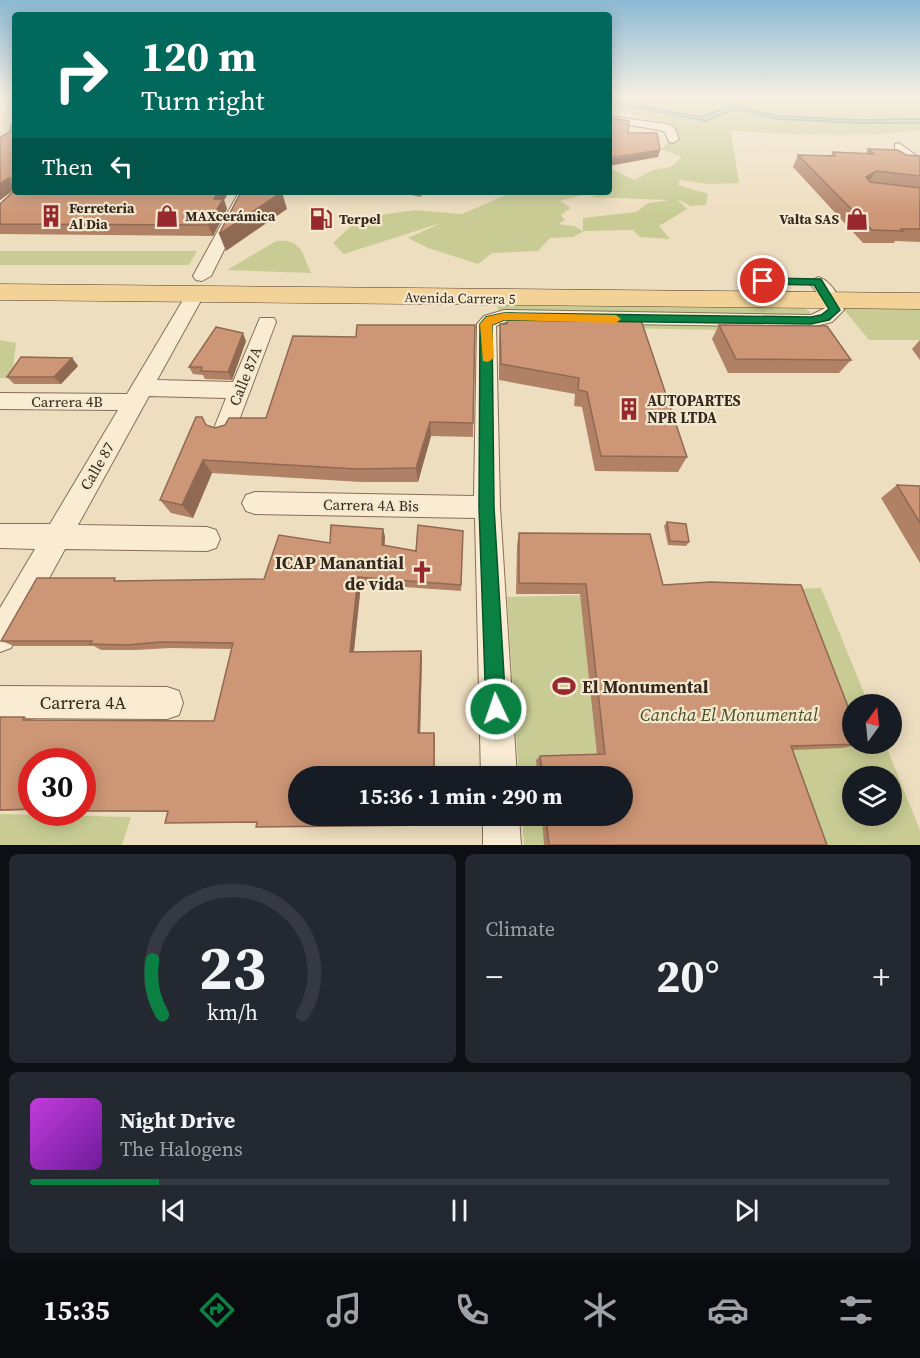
<!DOCTYPE html>
<meta charset="utf-8">
<style>
:root{--surface:#171b24;--page:#242831;--text:#f1f3f6;--muted:#9ea1a6;--line:#363941;--accent:#0b8043}
body{margin:0;font-family:"Source Serif 4",serif;background:var(--page);color:var(--text);height:100vh;display:flex;flex-direction:column;font-size:22px;white-space:nowrap}
*{box-sizing:border-box;margin:0}
p{font-size:20px;color:var(--muted)}
.icon{flex:none;width:33px;height:33px;fill:none;stroke:currentColor;stroke-width:2;stroke-linecap:round;stroke-linejoin:round}
.map{position:relative;height:845px;overflow:hidden}
.side{display:flex;flex-direction:column;gap:9px;padding:9px;background:#0d0f14;flex:1}
.side>*{flex:none}
.banner{position:absolute;left:12px;top:12px;width:600px;height:183px;border-radius:6px;box-shadow:0 3px 15px #0003;background:#00695c;color:#fff;overflow:hidden}
.needle{width:39px;rotate:15deg}
.tools{position:absolute;left:842px;top:694px;display:grid;gap:12px}
.tools a{display:grid;place-items:center;width:60px;height:60px;border-radius:50%;background:var(--surface);box-shadow:0 3px 15px #0003;font-size:30px}
.speed{position:absolute;left:18px;top:748px;display:flex;gap:12px;font-size:30px;font-weight:700;text-align:center}
.speed>*{display:grid;place-content:center;width:78px;height:78px;border-radius:50%;background:var(--surface);box-shadow:0 3px 15px #0003;line-height:1}
.speed .limit{border:9px solid #d22;background:#fff;color:#111}
.pin{position:absolute;display:grid;place-items:center;width:51px;height:51px;color:#fff;margin:-26px;border:3px solid #fff;border-radius:50%;box-shadow:0 2px 6px #0007}
.me{position:absolute;width:66px;margin:-33px;rotate:357deg;stroke-linejoin:round;filter:drop-shadow(0 0 4px #0008)}
.turn{display:flex;align-items:center;gap:21px;height:126px;padding:0 30px;font-size:27px}
.turn .icon{width:78px;height:78px;stroke-width:2.5}
.turn b{display:block;font-size:42px;line-height:51px}
.then{display:flex;align-items:center;height:57px;padding:0 30px;background:#0003;gap:12px;font-size:22px}
.big{font-size:45px;font-weight:700;line-height:1.1}
.side .tile{flex:1;display:flex;flex-direction:column;justify-content:center;gap:9px;min-width:0;padding:0 21px;border-radius:9px;background:var(--page)}
.side .dial{align-items:center;gap:0}
.dial svg{height:156px;overflow:visible;fill:none;stroke:var(--line);stroke-width:7;stroke-linecap:round;text-anchor:middle}
.dial text{fill:var(--text);stroke:none}
.song{display:flex;align-items:center;gap:18px}
.cover{width:72px;height:72px;border-radius:9px;background:linear-gradient(135deg,hsl(290 70% 55%),hsl(280 70% 35%))}
.played{height:6px;border-radius:3px;background:linear-gradient(90deg,var(--accent) 15%,var(--line) 15%)}
.keys{display:flex;justify-content:space-around;direction:ltr}
.heat{display:flex;justify-content:space-between;align-items:center;font-size:33px;direction:ltr}
.side .tiles{flex:1;display:grid;gap:9px;grid-template-columns:1fr 1fr}
.tile:last-child{grid-column:span 2}
.trip{position:absolute;left:288px;top:766px;width:345px;height:60px;border-radius:30px;background:var(--surface);box-shadow:0 3px 15px #0003;font-weight:700;line-height:60px;text-align:center}
.menu{display:flex;height:96px;justify-content:space-around;align-items:center;background:#090b0e;color:var(--muted)}
.menu .icon{width:42px;height:42px}
.menu .selected{color:var(--accent)}
.menu b{font-size:27px;color:var(--text)}
.map>svg:first-child{display:block}
.green{fill:#c8cc94;fill-rule:evenodd}
.water{fill:#a3c0b6;stroke:#6a8e84;stroke-width:1.5}
.lines{fill:none;stroke-linecap:round;stroke-linejoin:round}
.street-casing{stroke:#876f58;stroke-width:2}
.primary-casing{stroke:#553d2d;stroke-width:1}
.street{fill:#f9ecd3;fill-rule:evenodd}
.primary{fill:#f2d297;fill-rule:evenodd}
.wall{fill:#b08165}
.shaded-wall{fill:#906953}
.building{fill:#cd9676;stroke:#906953;stroke-width:1.5}
.route{fill:#0b8043;stroke:#07532c;stroke-width:1.5}
.slow{fill:#f59e0b}
.labels{text-anchor:middle;dominant-baseline:central;stroke-width:4.5;stroke-linejoin:round;paint-order:stroke}
.far-poi-label{font-size:14px;font-weight:bold;fill:#37281d;stroke:#f5e9d0;text-anchor:start}
.far-street-label{font-size:14px;fill:#37281d;stroke:#f5e9d0}
.street-label{font-size:15px;fill:#37281d;stroke:#f5e9d0}
.poi-label{font-size:15px;font-weight:bold;fill:#37281d;stroke:#f5e9d0;text-anchor:start}
.near-poi-label{font-size:18px;font-weight:bold;fill:#37281d;stroke:#f5e9d0;text-anchor:end}
.near-street-label{font-size:18px;fill:#37281d;stroke:#f5e9d0}
.near-park-label{font-size:18px;font-style:italic;fill:#4a5323;stroke:#f5e9d0}
</style>
<div class="map">
<svg width="920" height="845" viewBox="0 0 920 845">
<rect width="100%" height="100%" fill="#eedec0"/>
<g class="green">
<path d="M609,96H920V130C854,139 786,134 720,130L731,132L739,183L709,184L680,180L678,185L708,194L706,205L691,206L677,199L687,209L659,226L670,239L640,237L633,230L584,231L573,237L550,238L538,251L492,253L478,264L428,248L408,238L441,223L344,254L333,243L353,224L373,216L415,210L462,214L513,192H595L560,201L571,208L561,215L565,220L558,224L574,226L583,231V218L636,212L648,203L670,200L590,197L609,192L613,188L609,189V168L635,180L652,170L671,167L682,157L661,149L671,140L668,130L672,124L609,109Z"/>
<path d="M276,241C302,239 302,253 311,273L227,270Z"/>
<path d="M0,251H197L189,265H0Z"/>
<path d="M803,305L828,332L503,326L497,306Z"/>
<path d="M840,305L920,306V340H869Z"/>
<path d="M0,340L16,343L12,377L0,378Z"/>
<path d="M821,588L869,705H852V744H885L920,830V845H524L522,816H622V777H519L507,597ZM852,777H891V816H852Z"/>
<path d="M0,814L131,817L122,845H0Z"/>
</g>
<path class="water" d="M609,96L618,101L701,117L732,105L779,116L857,120L920,119V123H861L779,119L735,109L706,121L612,103Z"/>
<g class="lines">
<g class="street-casing">
<g id="street">
<path d="M609,116L666,124L674,127L679,139L673,143L669,142L665,132L660,130L609,122Z"/>
<path d="M899,143L920,158V169L895,150V144Z"/>
<path d="M239,192H253L211,276L202,281L196,280L193,276Z"/>
<path d="M818,277C831,280 840,298 844,310L832,322L811,327L505,322L496,326L500,507L517,777H481L475,518L255,514L246,511L242,503L246,495L255,492L474,496L477,324L484,316L504,310L811,315L825,308L823,301L809,282Z"/>
<path d="M195,289L204,295L157,380L233,382L260,318H274L276,322L235,431L232,437L224,440L216,437L213,431L226,398L149,396L78,525L207,527L216,530L220,539L216,548L207,551L65,549L11,648L0,652V608L35,549L0,548V524H50L118,410L0,409V393L127,394L186,295Z"/>
<path d="M0,686L167,687L179,691L183,703L179,715L167,719L0,718Z"/>
<path d="M483,816H519L521,845H483Z"/>
</g>
</g>
<g class="primary-casing">
<path id="primary" d="M0,284L920,293V309L0,300Z"/>
</g>
<use href="#street" class="street"/>
<use href="#primary" class="primary"/>
</g>
<g class="wall">
<path d="M15,123V189L0,200L10,132Z"/>
<path d="M868,149L906,155L920,156V242L895,241L894,243H863L793,167L798,155H831L833,152L866,153Z"/>
<path d="M15,192H229L224,200L227,209L213,236L0,234V204Z"/>
<path d="M397,192H423L421,197Z"/>
<path d="M570,316L687,457L678,472L595,471L582,407L574,406L575,394L499,380V340L500,324L570,319Z"/>
<path d="M475,325L473,437L431,436L418,482H361L212,473L193,518L171,513L160,500L207,425L215,428L266,418L356,337Z"/>
<path d="M719,325L851,360L839,373H728L712,339Z"/>
<path d="M920,340V360L912,349Z"/>
<path d="M246,341L232,380L205,379L203,375L193,374L189,367Z"/>
<path d="M72,358L78,366L61,384H14L7,377Z"/>
<path d="M897,485L920,486V563L881,498Z"/>
<path d="M667,522L689,542L686,546L668,545L664,526Z"/>
<path d="M383,529L385,537L384,545L416,551L463,531L461,591L361,584L354,652L421,651L422,657L420,733H434L435,736L434,777H298L434,816V825L264,827L257,823L168,812L82,811V762H32V810L0,811V717H24L35,720L214,721L232,649L170,648L136,650H101L94,646H14L1,641L119,581L264,579L330,543Z"/>
<path d="M519,533L663,585L862,744L842,748L793,750L827,845H544L542,816H622V777H538L536,760L540,756L597,754L580,594H516L517,545Z"/>
</g>
<g class="shaded-wall">
<path d="M660,150L658,157L609,166L610,159Z"/>
<path d="M876,171L868,183L866,177Z"/>
<path d="M8,178L15,189L0,200V184Z"/>
<path d="M218,192H229L224,200L227,209L213,236L208,225L214,199Z"/>
<path d="M282,192L287,209L226,251L219,234Z"/>
<path d="M243,333L246,341L232,380L228,372Z"/>
<path d="M72,358L78,366L61,384L54,377Z"/>
<path d="M430,422L431,436L418,482L416,468Z"/>
<path d="M203,460L212,473L193,518L182,505Z"/>
<path d="M383,529L385,537L384,552L382,545Z"/>
<path d="M358,577L361,584L353,657L350,652Z"/>
<path d="M421,651L422,657L420,736L418,733Z"/>
<path d="M434,733L435,736L434,777Z"/>
</g>
<g class="building">
<path d="M609,115L610,118L629,121L628,133H657L660,150L609,158Z"/>
<path d="M15,123V180L8,178L0,184V137L10,132L11,126Z"/>
<path d="M868,149L898,150L906,155L920,156V176L876,171L866,177L870,182L920,188V229H901L903,231L872,230L798,155L835,156L833,152L874,154Z"/>
<path d="M15,190V192H218L214,199H223L208,225L0,224V204Z"/>
<path d="M241,192H282L219,234Z"/>
<path d="M509,313L571,319L570,316L640,317L687,457L601,456L587,392L578,390L579,378L501,364L500,324H507Z"/>
<path d="M357,325H475L473,423L430,422L416,468L357,469L203,460L182,505L160,500L196,417H202L206,425L215,428L225,425L229,418H266L293,336L356,337Z"/>
<path d="M719,325L827,326L851,360L736,359Z"/>
<path d="M216,327L243,333L228,372L201,371L202,367H189Z"/>
<path d="M21,357L72,358L54,377H7Z"/>
<path d="M897,485L920,486V523Z"/>
<path d="M667,522L686,524L689,542L670,541Z"/>
<path d="M331,525L383,529L382,545L416,551L418,525L463,531L461,585L358,577L350,652L421,651L418,733H434V777H298V816H433V825L256,827L257,822L165,823L168,811H82V762H32V809L0,810V717H24L23,720L214,721L233,643L161,642L127,645L90,644L92,641H1L37,578H115L114,581L264,579L279,535L330,543Z"/>
<path d="M519,533L650,534L663,585L710,582L801,585L852,717V744H862L791,746L827,845H549L546,816H622V777H543L540,756L605,754L586,584L519,583Z"/>
</g>
<linearGradient id="sky" x2="0" y2="1"><stop stop-color="#8cb9d4"/><stop offset="0.45" stop-color="#f7f0e3"/><stop offset="1" stop-color="#f7f0e3" stop-opacity="0"/></linearGradient>
<rect width="920" height="215" fill="url(#sky)"/>
<path class="route" d="M763,278L821,279L840,310L829,320L811,324L504,320L492,325L494,507L506,709L503,716L496,719L489,716L486,709L479,507L480,324L486,317L504,313L811,317L821,315L829,309L814,285L759,284V279Z"/>
<path class="slow" d="M504,313L616,315L621,319L616,323L504,320L492,325L494,358L488,362L483,361L480,324L486,317Z"/>
<defs>
<g id="building-bare" transform="scale(1.8)"><path d="M-4-6H4V6H1V3H-1V6H-4ZM-2.5-4.3h1.7v1.8h-1.7ZM.8-4.3h1.7v1.8H.8ZM-2.5-1h1.7V.8h-1.7ZM.8-1h1.7V.8H.8Z" fill="#97282e" stroke="#f5e9d0" stroke-width="2.5" paint-order="stroke"/></g>
<g id="shop-bare" transform="scale(1.8)"><path d="M-5-2.5h2.3a2.7 3.5 0 0 1 5.4 0H5L5.5 6h-11ZM-1.5-2.5h3a1.5 2.3 0 0 0-3 0Z" fill="#97282e" stroke="#f5e9d0" stroke-width="2.5" paint-order="stroke"/></g>
<g id="fuel-bare" transform="scale(1.8)"><path d="M-5.5-6h7V0h2V4h1.3V-2.5L3-4.5l.8-.8L6-3V5H2.5V1h-1V6h-7ZM-4.2-4.7v3.2H.2V-4.7Z" fill="#97282e" stroke="#f5e9d0" stroke-width="2.5" paint-order="stroke"/></g>
<g id="church-bare" transform="scale(1.8)"><path d="M-1.2-6h2.4v3.5h3.3v2.4h-3.3V6h-2.4V-.1h-3.3v-2.4h3.3Z" fill="#97282e" stroke="#f5e9d0" stroke-width="2.5" paint-order="stroke"/></g>
<g id="stadium-bare" transform="scale(1.8)"><path d="M0-5a6.5 5 0 1 0 0 10a6.5 5 0 1 0 0-10ZM-3.5-1.8h7v3.6h-7Z" fill="#97282e" stroke="#f5e9d0" stroke-width="2.5" paint-order="stroke"/></g>
</defs>
<g fill-rule="evenodd">
<use href="#building-bare" x="51" y="216"/>
<use href="#shop-bare" x="167" y="216"/>
<use href="#fuel-bare" x="321" y="219"/>
<use href="#shop-bare" x="857" y="219"/>
<use href="#building-bare" x="629" y="409"/>
<use href="#church-bare" x="422" y="572"/>
<use href="#stadium-bare" x="564" y="686"/>
</g>
<g class="labels">
<g class="far-poi-label">
<text x="69" y="208">Ferreteria<tspan x="69" dy="16">Al Dia</tspan></text>
<text x="185" y="216">MAXcerámica</text>
<text x="339" y="219">Terpel</text>
<text x="839" y="219" text-anchor="end">Valta SAS</text>
</g>
<g class="far-street-label">
<text transform="translate(460 298) rotate(1)">Avenida Carrera 5</text>
</g>
<g class="street-label">
<text transform="translate(245 376) rotate(-68)">Calle 87A</text>
<text x="67" y="401">Carrera 4B</text>
<text transform="translate(97 466) rotate(-60)">Calle 87</text>
<text transform="translate(371 505) rotate(1)">Carrera 4A Bis</text>
</g>
<g class="poi-label">
<text x="647" y="400">AUTOPARTES<tspan x="647" dy="17">NPR LTDA</tspan></text>
</g>
<g class="near-poi-label">
<text x="404" y="562">ICAP Manantial<tspan x="404" dy="21">de vida</tspan></text>
<text x="582" y="686" text-anchor="start">El Monumental</text>
</g>
<g class="near-street-label">
<text x="83" y="702">Carrera 4A</text>
</g>
<g class="near-park-label">
<text x="729" y="714">Cancha El Monumental</text>
</g>
</g>
</svg>
<div class="tools">
<a><svg class="needle" viewBox="-14 -14 28 28"><path d="M0-13l5 13h-10z" fill="#e53935"/><path d="M0 13l5-13h-10z" fill="#9ea1a6"/></svg></a>
<a><svg class="icon" aria-label="layers" viewBox="0 0 24 24"><path d="M12 4l9 5-9 5-9-5zM3 14l9 5 9-5"/></svg></a>
</div>
<div class="speed"><div class="limit">30</div></div>
<div class="pin" style="left:763px;top:281px;background:#d93025"><svg class="icon" aria-label="arrive" viewBox="0 0 24 24"><path d="M6 21V4h12l-3 4 3 4H6"/></svg></div>
<svg class="me" style="left:496px;top:709px" viewBox="-20 -20 40 40"><circle r="17" fill="#0b8043" stroke="#fff" stroke-width="3"/><path d="M0-11L8 9 0 5-8 9z" fill="#fff"/></svg>
<div class="trip">15:36 · 1 min · 290 m</div>
<div class="banner">
<div class="turn"><svg class="icon" aria-label="right" viewBox="0 0 24 24"><path d="M7 20v-9h11M14 6l5 5-5 5"/></svg><div><b>120 m</b>Turn right</div></div>
<div class="then">Then<svg class="icon" aria-label="left" viewBox="0 0 24 24"><path d="M17 20v-9H6M10 6l-5 5 5 5"/></svg></div>
</div>
</div>
<section class="side">
<div class="tiles">
<div class="tile dial"><svg viewBox="0 0 100 80">
<path d="M14 69A42 42 0 1 1 86 69"/>
<path d="M14 69A42 42 0 0 1 9 41" stroke="#0b8043"/>
<text x="50" y="56" font-size="32" font-weight="700">23</text>
<text x="50" y="72" font-size="11">km/h</text>
</svg></div>
<div class="tile"><p>Climate</p>
<div class="heat"><a>−</a><b class="big">20°</b><a>+</a></div>
</div>
<div class="tile">
<div class="song"><i class="cover"></i><div><b>Night Drive</b><p>The Halogens</p></div></div>
<div class="played"></div>
<div class="keys"><svg class="icon" aria-label="previous" viewBox="0 0 24 24"><path d="M18 5L8 12l10 7zM5 5v14"/></svg><svg class="icon" aria-label="pause" viewBox="0 0 24 24"><path d="M8 5v14M16 5v14"/></svg><svg class="icon" aria-label="next" viewBox="0 0 24 24"><path d="M6 5l10 7-10 7zM19 5v14"/></svg></div>
</div>
</div>
</section>
<nav class="menu">
<b>15:35</b>
<svg class="icon selected" aria-label="directions" viewBox="0 0 24 24"><path d="M12 3l9 9-9 9-9-9zM9 14v-3h6M13 9l2 2-2 2"/></svg>
<svg class="icon" aria-label="music" viewBox="0 0 24 24"><path d="M9 18V5l10-2v13"/><circle cx="6" cy="18" r="3"/><circle cx="16" cy="16" r="3"/></svg>
<svg class="icon" aria-label="phone" viewBox="0 0 24 24"><path d="M5 4h4l2 5-3 2q2 4 5 5l2-3 5 2v4C11 20 4 13 5 4z"/></svg>
<svg class="icon" aria-label="climate" viewBox="0 0 24 24"><path d="M12 3v18M4 7l16 10M4 17L20 7"/></svg>
<svg class="icon" aria-label="car" viewBox="0 0 24 24"><path d="M5 17H2v-5l4-1 3-4h7l3 4 3 1v5h-3M9 17h6M6 11h13"/><circle cx="7" cy="17" r="2"/><circle cx="17" cy="17" r="2"/></svg>
<svg class="icon" aria-label="filters" viewBox="0 0 24 24"><path d="M4 7h16M4 17h16"/><circle cx="9" cy="7" r="2"/><circle cx="15" cy="17" r="2"/></svg>
</nav>
